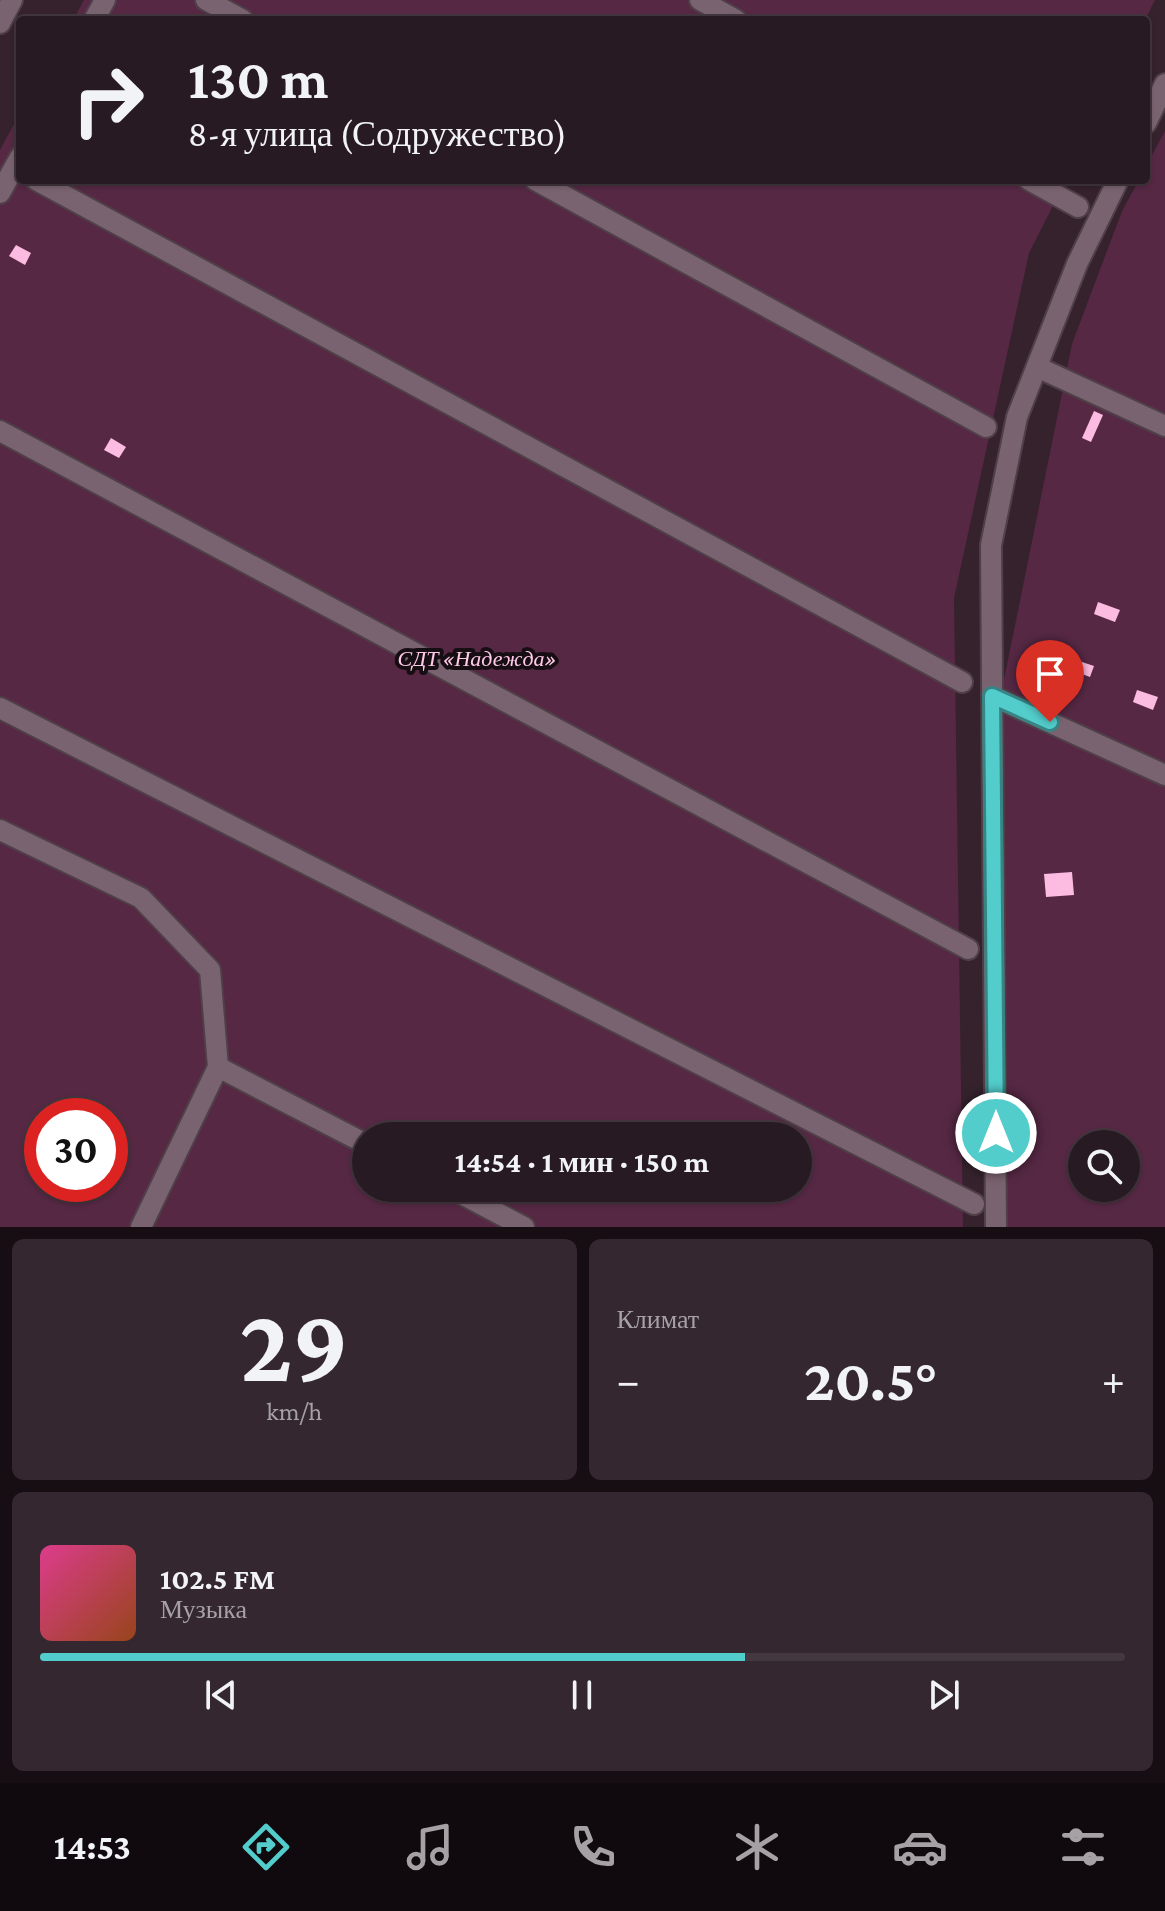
<!DOCTYPE html>
<html lang="ru">
<meta charset="utf-8">
<style>
:root{--surface:#281a22;--page:#34272f;--text:#f1f3f6;--muted:#a5a1a5;--line:#443840;--accent:#53cdcb}
body{margin:0;font-family:"Crimson Pro",serif;background:var(--page);color:var(--text);height:100vh;display:flex;flex-direction:column;font-size:30px;white-space:nowrap}
*{box-sizing:border-box;margin:0}
p{font-size:26px;color:var(--muted)}
.icon{flex:none;width:44px;height:44px;fill:none;stroke:currentColor;stroke-width:2;stroke-linecap:round;stroke-linejoin:round}
.map{position:relative;height:1227px;overflow:hidden}
.drawer{display:flex;flex-direction:column;gap:12px;padding:12px;background:#160e13;flex:1}
.drawer>*{flex:none}
.top-card{position:absolute;left:16px;top:16px;width:1134px;height:168px;border-radius:8px;box-shadow:0 2px 6px #0004,0 0 0 2px var(--line);background:#281a22;color:var(--text);overflow:hidden}
.buttons{position:absolute;left:1068px;top:1130px;display:grid;gap:16px}
.buttons a{display:grid;place-items:center;width:72px;height:72px;border-radius:50%;background:var(--surface);box-shadow:0 2px 6px #0004,0 0 0 2px var(--line);font-size:40px}
.speed{position:absolute;left:24px;top:1098px;display:flex;gap:16px;font-size:40px;font-weight:700;text-align:center}
.speed>*{display:grid;place-content:center;width:104px;height:104px;border-radius:50%;background:var(--surface);box-shadow:0 2px 6px #0004,0 0 0 2px var(--line);line-height:1}
.speed .limit{border:12px solid #d22;background:#fff;color:#111}
.pin{position:absolute;display:grid;place-items:center;width:68px;height:68px;color:#fff;margin:-82px -34px;border-radius:50% 50% 50% 0;rotate:-45deg;box-shadow:0 0 8px #0007}
.pin .icon{rotate:45deg}
.me{position:absolute;width:88px;margin:-44px;rotate:0deg;stroke-linejoin:round;filter:drop-shadow(0 0 6px #0008)}
.turn{display:flex;align-items:center;gap:28px;height:168px;padding:0 40px;font-size:36px}
.turn .icon{width:104px;height:104px;stroke-width:2.5}
.turn b{display:block;font-size:56px;line-height:68px}
.big{font-size:60px;font-weight:700;line-height:1.1}
.drawer .widget{flex:1;display:flex;flex-direction:column;justify-content:center;gap:12px;min-width:0;padding:0 28px;border-radius:12px;background:var(--page)}
.drawer .dial{align-items:center;gap:0}
.dial b{font-size:104px;line-height:1}
.song{display:flex;align-items:center;gap:24px}
.cover{width:96px;height:96px;border-radius:12px;background:linear-gradient(135deg,hsl(330 70% 55%),hsl(20 70% 35%))}
.played{height:8px;border-radius:4px;background:linear-gradient(90deg,var(--accent) 65%,var(--line) 65%)}
.keys{display:flex;justify-content:space-around;direction:ltr}
.heat{display:flex;justify-content:space-between;align-items:center;font-size:44px;direction:ltr}
.drawer .tiles{flex:1;display:grid;gap:12px;grid-template-columns:1fr 1fr}
.widget:last-child{grid-column:span 2}
.trip{position:absolute;left:352px;top:1122px;width:460px;height:80px;border-radius:40px;background:var(--surface);box-shadow:0 2px 6px #0004,0 0 0 2px var(--line);font-weight:700;line-height:80px;text-align:center}
.tab-bar{display:flex;height:128px;justify-content:space-around;align-items:center;background:#100a0e;color:var(--muted)}
.tab-bar .icon{width:56px;height:56px}
.tab-bar .selected{color:var(--accent)}
.tab-bar b{font-size:36px;color:var(--text)}
.map>svg:first-child{display:block}
.green{fill:#562844;fill-rule:evenodd}
.building{fill:#fcbbe0}
.lines{fill:none;stroke-linecap:round;stroke-linejoin:round}
.minor-casing{stroke:#4f3f48;stroke-width:24}
.minor{stroke:#7a6370;stroke-width:20}
.route-casing{stroke:#368584;stroke-width:20}
.route{stroke:#53cdcb;stroke-width:14}
.labels{text-anchor:middle;dominant-baseline:central;stroke-width:8;stroke-linejoin:round;paint-order:stroke}
.park-label{font-size:22px;font-style:italic;fill:#ffcae8;stroke:#170e13}
</style>
<div class="map">
<svg width="1165" height="1227" viewBox="0 0 1165 1227">
<rect width="100%" height="100%" fill="#35222d"/>
<g class="green">
<path d="M84,0H1155L1145,20H73Z"/>
<path d="M20,113V180H1066L1029,253L954,598L963,1227H0V150ZM42,1116H110V1184H42ZM366,1136H798V1188H366Z"/>
<path d="M1165,131V1227H999L993,734L1072,344L1122,211L1139,180H1146V166ZM1082,1144H1126V1188H1082Z"/>
</g>
<g class="building">
<path d="M16,245L31,253L25,265L9,256Z"/>
<path d="M1094,411L1103,415L1091,442L1082,438Z"/>
<path d="M111,438L126,447L119,458L104,450Z"/>
<path d="M1098,602L1120,610L1115,622L1094,614Z"/>
<path d="M1070,658L1094,666L1090,677L1066,668Z"/>
<path d="M1137,690L1158,697L1153,710L1133,702Z"/>
<path d="M1072,872L1074,895L1046,897L1044,874Z"/>
</g>
<g class="lines">
<g class="minor-casing">
<g id="minor">
<path d="M206,0L243,20"/>
<path d="M700,0L736,20"/>
<path d="M94,20L105,0"/>
<path d="M0,23L12,0"/>
<path d="M1146,123L1165,84"/>
<path d="M36,180L962,682"/>
<path d="M535,180L986,427"/>
<path d="M1029,180L1078,207"/>
<path d="M0,193L20,157"/>
<path d="M1037,367L1165,426"/>
<path d="M0,431L968,949"/>
<path d="M992,696L1165,775"/>
<path d="M0,708L974,1204"/>
<path d="M0,830L141,898L210,970L218,1067L141,1227"/>
<path d="M218,1067L366,1144"/>
<path d="M450,1188L524,1227"/>
<path d="M996,1227L991,545L1017,417L1077,264L1118,180"/>
</g>
</g>
<use href="#minor" class="minor"/>
</g>
<g class="lines">
<g class="route-casing">
<path id="route" d="M996,1133L992,696L1050,722"/>
</g>
<use href="#route" class="route"/>
</g>
<g class="labels">
<g class="park-label">
<text x="477" y="658">СДТ «Надежда»</text>
</g>
</g>
</svg>
<div class="buttons">
<a><svg class="icon" aria-label="search" viewBox="0 0 24 24"><circle cx="10" cy="10" r="6"/><path d="M15 15l6 6"/></svg></a>
</div>
<div class="speed"><div class="limit">30</div></div>
<div class="pin" style="left:1050px;top:722px;background:#d93025"><svg class="icon" aria-label="arrive" viewBox="0 0 24 24"><path d="M6 21V4h12l-3 4 3 4H6"/></svg></div>
<svg class="me" style="left:996px;top:1133px" viewBox="-20 -20 40 40"><circle r="17" fill="#53cdcb" stroke="#fff" stroke-width="3"/><path d="M0-11L8 9 0 5-8 9z" fill="#fff"/></svg>
<div class="trip">14:54 · 1 мин · 150 m</div>
<div class="top-card">
<div class="turn"><svg class="icon" aria-label="right" viewBox="0 0 24 24"><path d="M7 20v-9h11M14 6l5 5-5 5"/></svg><div><b>130 m</b>8-я улица (Содружество)</div></div>
</div>
</div>
<section class="drawer">
<div class="tiles">
<div class="widget dial"><b>29</b><p>km/h</p></div>
<div class="widget"><p>Климат</p>
<div class="heat"><a>−</a><b class="big">20.5°</b><a>+</a></div>
</div>
<div class="widget">
<div class="song"><i class="cover"></i><div><b>102.5 FM</b><p>Музыка</p></div></div>
<div class="played"></div>
<div class="keys"><svg class="icon" aria-label="previous" viewBox="0 0 24 24"><path d="M18 5L8 12l10 7zM5 5v14"/></svg><svg class="icon" aria-label="pause" viewBox="0 0 24 24"><path d="M8 5v14M16 5v14"/></svg><svg class="icon" aria-label="next" viewBox="0 0 24 24"><path d="M6 5l10 7-10 7zM19 5v14"/></svg></div>
</div>
</div>
</section>
<nav class="tab-bar">
<b>14:53</b>
<svg class="icon selected" aria-label="directions" viewBox="0 0 24 24"><path d="M12 3l9 9-9 9-9-9zM9 14v-3h6M13 9l2 2-2 2"/></svg>
<svg class="icon" aria-label="music" viewBox="0 0 24 24"><path d="M9 18V5l10-2v13"/><circle cx="6" cy="18" r="3"/><circle cx="16" cy="16" r="3"/></svg>
<svg class="icon" aria-label="phone" viewBox="0 0 24 24"><path d="M5 4h4l2 5-3 2q2 4 5 5l2-3 5 2v4C11 20 4 13 5 4z"/></svg>
<svg class="icon" aria-label="climate" viewBox="0 0 24 24"><path d="M12 3v18M4 7l16 10M4 17L20 7"/></svg>
<svg class="icon" aria-label="car" viewBox="0 0 24 24"><path d="M5 17H2v-5l4-1 3-4h7l3 4 3 1v5h-3M9 17h6M6 11h13"/><circle cx="7" cy="17" r="2"/><circle cx="17" cy="17" r="2"/></svg>
<svg class="icon" aria-label="filters" viewBox="0 0 24 24"><path d="M4 7h16M4 17h16"/><circle cx="9" cy="7" r="2"/><circle cx="15" cy="17" r="2"/></svg>
</nav>
